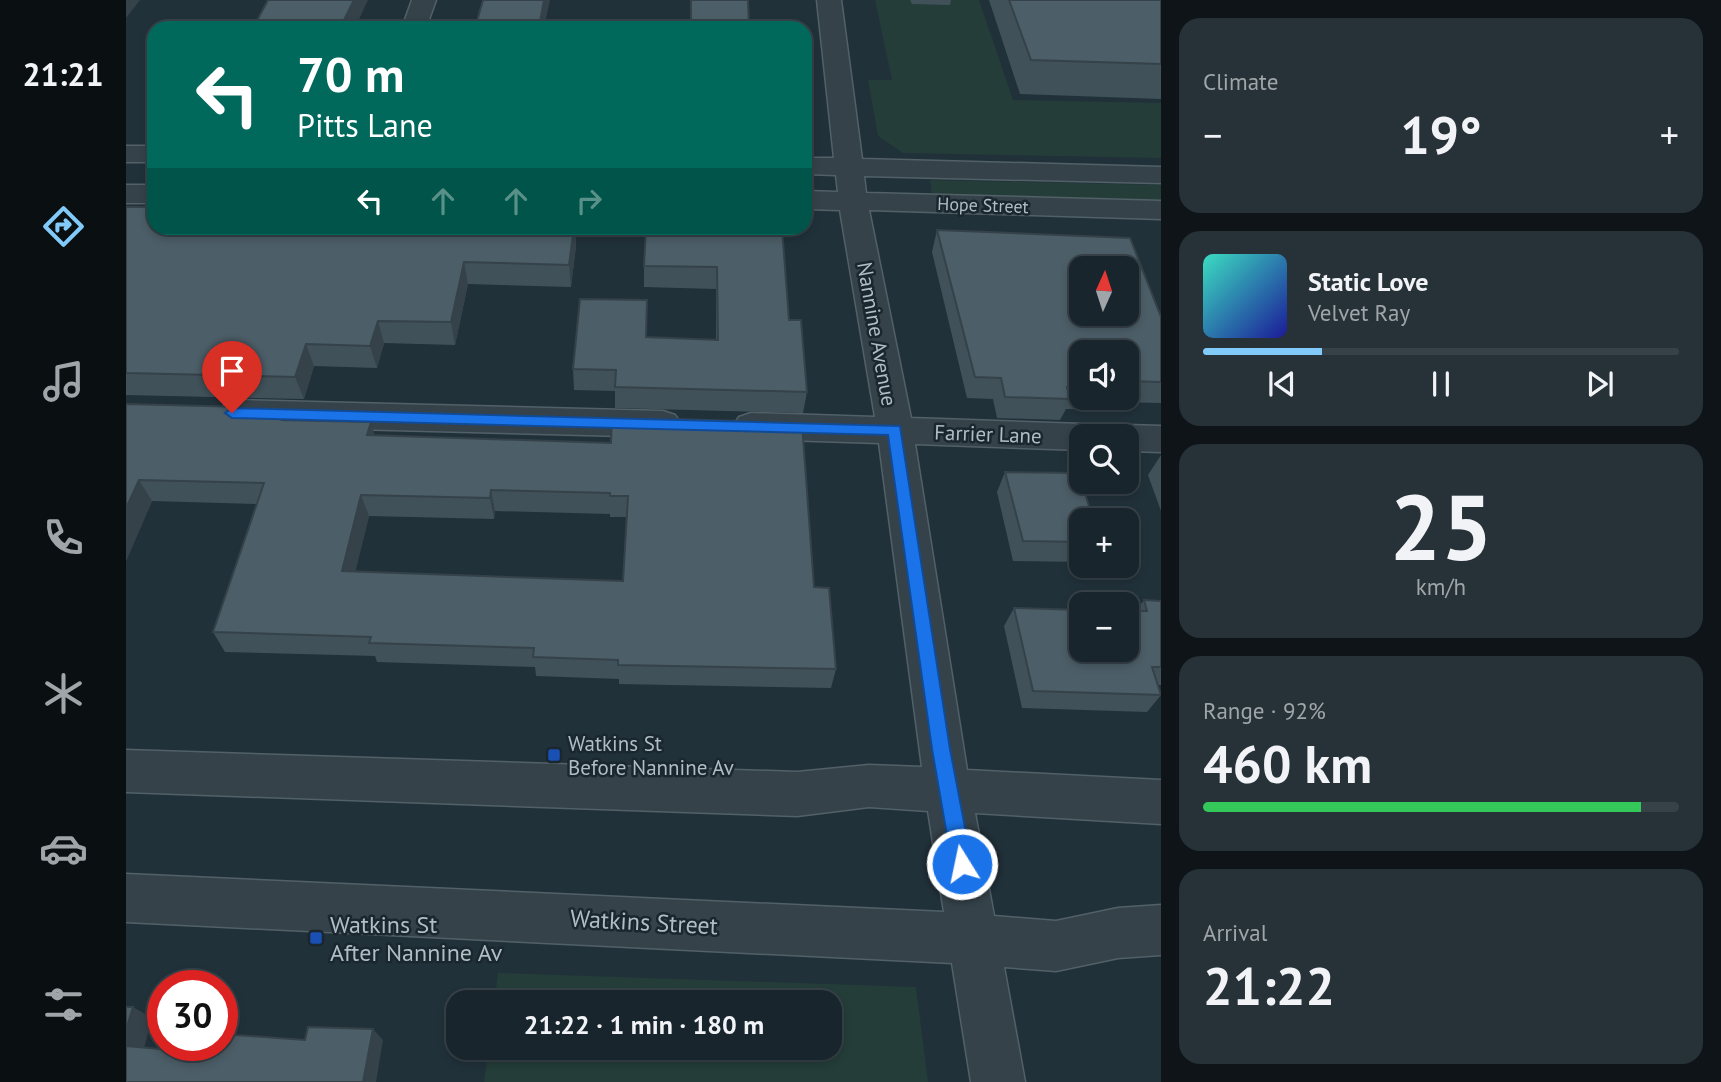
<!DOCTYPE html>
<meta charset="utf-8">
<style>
:root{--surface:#19252c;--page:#263138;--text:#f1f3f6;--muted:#9fa5a9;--line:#374248;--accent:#81caf9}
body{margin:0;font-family:"PT Sans",sans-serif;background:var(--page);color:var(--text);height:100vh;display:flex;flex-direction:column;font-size:26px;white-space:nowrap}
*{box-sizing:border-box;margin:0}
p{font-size:23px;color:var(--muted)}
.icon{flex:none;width:38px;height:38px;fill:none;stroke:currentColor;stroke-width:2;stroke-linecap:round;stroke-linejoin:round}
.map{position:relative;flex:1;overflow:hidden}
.details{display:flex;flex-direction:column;gap:18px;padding:18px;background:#0e1418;width:560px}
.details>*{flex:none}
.hud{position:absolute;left:21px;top:21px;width:665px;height:214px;border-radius:21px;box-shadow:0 4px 10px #0003,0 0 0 2px var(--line);background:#00695c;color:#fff;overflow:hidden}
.needle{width:46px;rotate:3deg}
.buttons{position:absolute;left:943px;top:256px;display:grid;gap:14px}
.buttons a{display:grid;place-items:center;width:70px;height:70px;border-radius:14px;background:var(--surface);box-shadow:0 4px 10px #0003,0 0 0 2px var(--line);font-size:35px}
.speed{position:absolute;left:21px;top:970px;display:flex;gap:14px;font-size:35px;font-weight:700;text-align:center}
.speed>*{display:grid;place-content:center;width:91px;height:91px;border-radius:50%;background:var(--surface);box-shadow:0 4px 10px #0003,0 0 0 2px var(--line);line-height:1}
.speed .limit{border:10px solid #d22;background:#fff;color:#111}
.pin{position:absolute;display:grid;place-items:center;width:60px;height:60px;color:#fff;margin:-72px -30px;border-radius:50% 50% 50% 0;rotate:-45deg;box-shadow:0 0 7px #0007}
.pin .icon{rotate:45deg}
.me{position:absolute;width:77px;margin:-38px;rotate:350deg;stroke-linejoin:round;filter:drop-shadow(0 0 5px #0008)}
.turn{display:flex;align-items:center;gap:24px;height:147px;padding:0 35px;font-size:32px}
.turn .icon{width:91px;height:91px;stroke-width:2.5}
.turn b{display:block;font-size:49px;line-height:60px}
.lanes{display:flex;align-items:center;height:66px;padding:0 35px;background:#0003;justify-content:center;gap:35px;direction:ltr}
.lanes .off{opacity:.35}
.big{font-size:52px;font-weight:700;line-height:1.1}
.details .tile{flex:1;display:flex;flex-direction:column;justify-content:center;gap:10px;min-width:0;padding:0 24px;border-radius:21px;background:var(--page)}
.details .dial{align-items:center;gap:0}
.dial b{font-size:91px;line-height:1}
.song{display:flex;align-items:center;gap:21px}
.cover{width:84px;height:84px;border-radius:10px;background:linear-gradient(135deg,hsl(170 70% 55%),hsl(240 70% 35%))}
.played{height:7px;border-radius:4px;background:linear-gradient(90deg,var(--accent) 25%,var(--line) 25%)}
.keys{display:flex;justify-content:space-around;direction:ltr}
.heat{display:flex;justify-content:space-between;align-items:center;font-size:38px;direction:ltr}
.charge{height:10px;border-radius:5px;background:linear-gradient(90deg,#34c759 92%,var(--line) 0)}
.trip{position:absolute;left:320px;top:990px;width:396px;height:70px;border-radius:21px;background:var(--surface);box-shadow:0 4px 10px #0003,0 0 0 2px var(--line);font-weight:700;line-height:70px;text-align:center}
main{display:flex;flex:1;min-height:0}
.dock{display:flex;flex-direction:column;width:126px;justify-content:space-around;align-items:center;background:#0a0f12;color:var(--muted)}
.dock .icon{width:49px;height:49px}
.dock .on{color:var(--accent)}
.dock b{font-size:32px;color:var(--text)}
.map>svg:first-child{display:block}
.green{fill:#243d39}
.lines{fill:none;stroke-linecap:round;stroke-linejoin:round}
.minor-casing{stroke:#526068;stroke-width:3}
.minor{fill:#35424a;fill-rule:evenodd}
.wall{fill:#415159;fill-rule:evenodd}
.shaded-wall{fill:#354249}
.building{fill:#4c5e68;stroke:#354249;stroke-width:2;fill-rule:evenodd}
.route{fill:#1a73e8;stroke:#114b97;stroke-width:2}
.transit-dot{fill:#1a4fb4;stroke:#1a272f;stroke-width:2.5}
.labels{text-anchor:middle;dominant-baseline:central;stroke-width:5;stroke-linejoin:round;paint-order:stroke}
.far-street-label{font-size:18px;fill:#afbdc6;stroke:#1a272f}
.street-label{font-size:21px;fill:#afbdc6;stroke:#1a272f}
.poi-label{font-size:21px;fill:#afbdc6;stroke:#1a272f;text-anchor:start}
.near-street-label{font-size:24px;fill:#afbdc6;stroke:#1a272f}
.near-poi-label{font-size:24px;fill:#afbdc6;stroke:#1a272f;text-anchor:start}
</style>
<main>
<nav class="dock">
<b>21:21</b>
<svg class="icon on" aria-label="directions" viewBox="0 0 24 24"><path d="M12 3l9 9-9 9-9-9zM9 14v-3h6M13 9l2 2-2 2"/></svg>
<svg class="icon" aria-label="music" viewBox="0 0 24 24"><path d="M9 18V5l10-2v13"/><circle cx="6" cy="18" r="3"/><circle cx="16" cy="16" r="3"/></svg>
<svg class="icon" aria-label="phone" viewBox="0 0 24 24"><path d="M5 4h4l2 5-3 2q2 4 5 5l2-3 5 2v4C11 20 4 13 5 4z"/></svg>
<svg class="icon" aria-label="climate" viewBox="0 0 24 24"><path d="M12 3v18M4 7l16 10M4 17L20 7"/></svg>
<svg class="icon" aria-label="car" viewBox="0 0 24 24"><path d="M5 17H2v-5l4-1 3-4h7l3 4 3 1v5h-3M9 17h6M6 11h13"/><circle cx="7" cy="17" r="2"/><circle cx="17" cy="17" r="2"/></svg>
<svg class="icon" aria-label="filters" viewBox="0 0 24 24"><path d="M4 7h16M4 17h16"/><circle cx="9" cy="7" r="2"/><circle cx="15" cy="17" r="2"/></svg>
</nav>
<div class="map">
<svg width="1035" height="1082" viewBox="0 0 1035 1082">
<rect width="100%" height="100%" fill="#21313a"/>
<g class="green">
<path d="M749,0H853L887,100L1035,103V158L777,153L752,136L742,80H766Z"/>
<path d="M804,180L1035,185V209L806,199Z"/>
<path d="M372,973L790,987L802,1082H358L363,1048H704V1003H368Z"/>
</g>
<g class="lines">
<g class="minor-casing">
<g id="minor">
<path d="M286,0H310L300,28H276Z"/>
<path d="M691,0H715L736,159L1035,167V183L738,176L740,193L1035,201V219L743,210L785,418L956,424L969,428L973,436H956V450L789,444L841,770L1035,780V824L849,813L868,916L930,921L992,908L1035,905V955L992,958L930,971L878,967L899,1082H845L826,963L0,922V874L818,912L802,811L743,807L671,816L0,792V750L671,772L743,765L796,767L753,443L625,439L613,435L607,426L613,417L625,413L749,417L714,210L679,209V191L712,192L710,175L679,174V158H708Z"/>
<rect x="0" y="146" width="28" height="16"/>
<rect x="0" y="185" width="28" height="18"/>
<path d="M111,400L537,411L549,415L555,424L549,433L537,437L111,426L99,422L94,413L99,404Z"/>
<path d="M1001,425L1035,426V452L1001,451V436H984L988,429Z"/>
</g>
</g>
<use href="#minor" class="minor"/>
</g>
<g class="wall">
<path d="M784,0H825L824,5L786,4Z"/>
<path d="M863,0H1035V99L894,94Z"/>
<path d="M0,207L28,228H449L450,246L445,287L342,284L329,345L258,343L251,368L188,366L178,399L0,395Z"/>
<path d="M656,228L663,320L681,392L677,413L489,408V391L448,390L447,369L521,337L590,340V289L518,287V266Z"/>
<path d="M811,230L1035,317V403L990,402L986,410L940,409L934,420L871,418L867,399L841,398L806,252ZM956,352H1001V397H956Z"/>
<path d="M0,404L164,420L248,435L485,443L688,587L710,669L705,688L493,684V679L410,676L409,667L251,662L249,656L99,652L87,632L131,504L26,501L0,561ZM369,511L484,514V517H501L497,581L229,572L243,516L368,519Z"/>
<path d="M1035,455V511L1022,475Z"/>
<path d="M879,472L956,520V562L887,561L871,492Z"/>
<path d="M1018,600L1035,601V685H1032L1035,695L1021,712L896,708L878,626L888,608L1010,611Z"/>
</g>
<g class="shaded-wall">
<path d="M0,0H14L0,18Z"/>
<path d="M228,0H242L229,28H214Z"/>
<path d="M418,0H424L418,28H413Z"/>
<path d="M448,228L450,246L445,287L443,265Z"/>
<path d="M338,262L342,284L329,345L325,322Z"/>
<path d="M252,321L258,343L251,368L244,346Z"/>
<path d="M180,344L188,366L178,399L169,377Z"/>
<path d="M159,408L168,430L156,420Z"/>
<path d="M245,422L251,444L241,435Z"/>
<path d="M13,480L26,501L0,561V508Z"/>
<path d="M365,490L369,511L368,519L364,498Z"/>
<path d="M235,495L243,516L224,592L216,571Z"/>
<path d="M7,1007L26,1018L16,1056L0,1047V1030Z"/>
<path d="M247,1029L257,1040L250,1082H237Z"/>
</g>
<g class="building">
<path d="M142,0H228L214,28H127Z"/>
<path d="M357,0H418L413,28H349Z"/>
<path d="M565,0H622L623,28H565Z"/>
<path d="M883,0H1035V64L905,60Z"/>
<path d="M0,207H28V228H448L443,265L338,262L325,322L252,321L244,346L180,344L169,377L0,373Z"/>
<path d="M520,228H656L663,320H675L681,392L489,387L490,370L447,369L454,299L521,300L520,337L592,340L591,267L518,266Z"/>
<path d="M811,230L1004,238L1035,317V382L1001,381V352H956V388L941,387L944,399L879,397L875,378L849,377ZM956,268H1001V313H956Z"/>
<path d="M0,404L159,408L156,420L245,422L241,435L485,443L486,417L676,423L688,587L703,588L710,669L492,665V660L407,657L408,648L243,643L245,637L87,632L138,483L13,480L0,508ZM365,490L484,493V496H502L497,581L216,571L235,495L364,498Z"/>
<path d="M879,472L953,473L967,520H956V542L897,541Z"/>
<path d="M1018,600L1035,601V667H1026L1035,695L907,691L888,608L956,610V649H1001V611H1021Z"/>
<path d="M0,1007H7L0,1030Z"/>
<path d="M182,1027L247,1029L237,1082H0V1046L90,1054L92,1045H96V1034L179,1040Z"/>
</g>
<path class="route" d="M106,408L774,426L824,749L846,864L843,871L836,874L829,871L826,864L806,749L762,435L106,418L99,413Z"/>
<g class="transit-dot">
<rect x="421" y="748" width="14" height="14" rx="3.5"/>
<rect x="183" y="931" width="14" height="14" rx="3.5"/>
</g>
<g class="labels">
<g class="far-street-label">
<text transform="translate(857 205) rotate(2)">Hope Street</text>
</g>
<g class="street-label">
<text transform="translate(751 334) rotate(80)">Nannine Avenue</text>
<text transform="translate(862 434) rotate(2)">Farrier Lane</text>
</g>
<g class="poi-label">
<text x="442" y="743">Watkins St<tspan x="442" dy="24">Before Nannine Av</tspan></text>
</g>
<g class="near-street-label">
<text transform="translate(518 922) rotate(3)">Watkins Street</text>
</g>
<g class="near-poi-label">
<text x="204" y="924">Watkins St<tspan x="204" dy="28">After Nannine Av</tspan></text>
</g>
</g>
</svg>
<div class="buttons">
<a><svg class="needle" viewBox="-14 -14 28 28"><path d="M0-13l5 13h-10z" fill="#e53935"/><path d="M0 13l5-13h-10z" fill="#9fa5a9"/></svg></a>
<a><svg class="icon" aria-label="sound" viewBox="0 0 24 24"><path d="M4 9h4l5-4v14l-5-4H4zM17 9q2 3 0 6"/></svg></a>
<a><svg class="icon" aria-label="search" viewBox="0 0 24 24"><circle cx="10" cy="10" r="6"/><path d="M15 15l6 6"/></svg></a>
<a>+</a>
<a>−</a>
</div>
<div class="speed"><div class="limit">30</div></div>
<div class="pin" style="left:106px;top:413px;background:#d93025"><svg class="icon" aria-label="arrive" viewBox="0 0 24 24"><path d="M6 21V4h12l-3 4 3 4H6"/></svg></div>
<svg class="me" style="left:836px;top:864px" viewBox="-20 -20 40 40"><circle r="17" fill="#1a73e8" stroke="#fff" stroke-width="3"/><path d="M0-11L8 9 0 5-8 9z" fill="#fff"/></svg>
<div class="trip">21:22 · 1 min · 180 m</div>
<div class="hud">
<div class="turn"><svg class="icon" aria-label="left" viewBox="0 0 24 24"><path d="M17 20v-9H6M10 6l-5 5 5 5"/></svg><div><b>70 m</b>Pitts Lane</div></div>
<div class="lanes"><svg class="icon" aria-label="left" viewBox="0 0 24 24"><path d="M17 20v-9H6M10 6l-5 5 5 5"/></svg><svg class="icon off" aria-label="ahead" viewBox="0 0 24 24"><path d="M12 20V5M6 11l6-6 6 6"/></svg><svg class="icon off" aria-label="ahead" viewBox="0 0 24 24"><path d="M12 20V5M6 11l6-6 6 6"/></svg><svg class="icon off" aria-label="right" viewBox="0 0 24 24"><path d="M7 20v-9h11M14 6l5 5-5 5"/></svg></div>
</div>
</div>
<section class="details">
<div class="tile"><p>Climate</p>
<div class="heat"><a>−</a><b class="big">19°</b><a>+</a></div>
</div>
<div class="tile">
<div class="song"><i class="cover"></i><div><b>Static Love</b><p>Velvet Ray</p></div></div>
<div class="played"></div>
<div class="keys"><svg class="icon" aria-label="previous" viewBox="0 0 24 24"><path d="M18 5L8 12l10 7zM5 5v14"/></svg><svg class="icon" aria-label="pause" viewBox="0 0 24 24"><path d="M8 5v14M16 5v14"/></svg><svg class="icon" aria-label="next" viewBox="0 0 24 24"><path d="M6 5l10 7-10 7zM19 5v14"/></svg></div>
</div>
<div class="tile dial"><b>25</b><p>km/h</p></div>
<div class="tile"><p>Range · 92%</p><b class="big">460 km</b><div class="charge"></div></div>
<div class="tile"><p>Arrival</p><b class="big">21:22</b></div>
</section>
</main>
